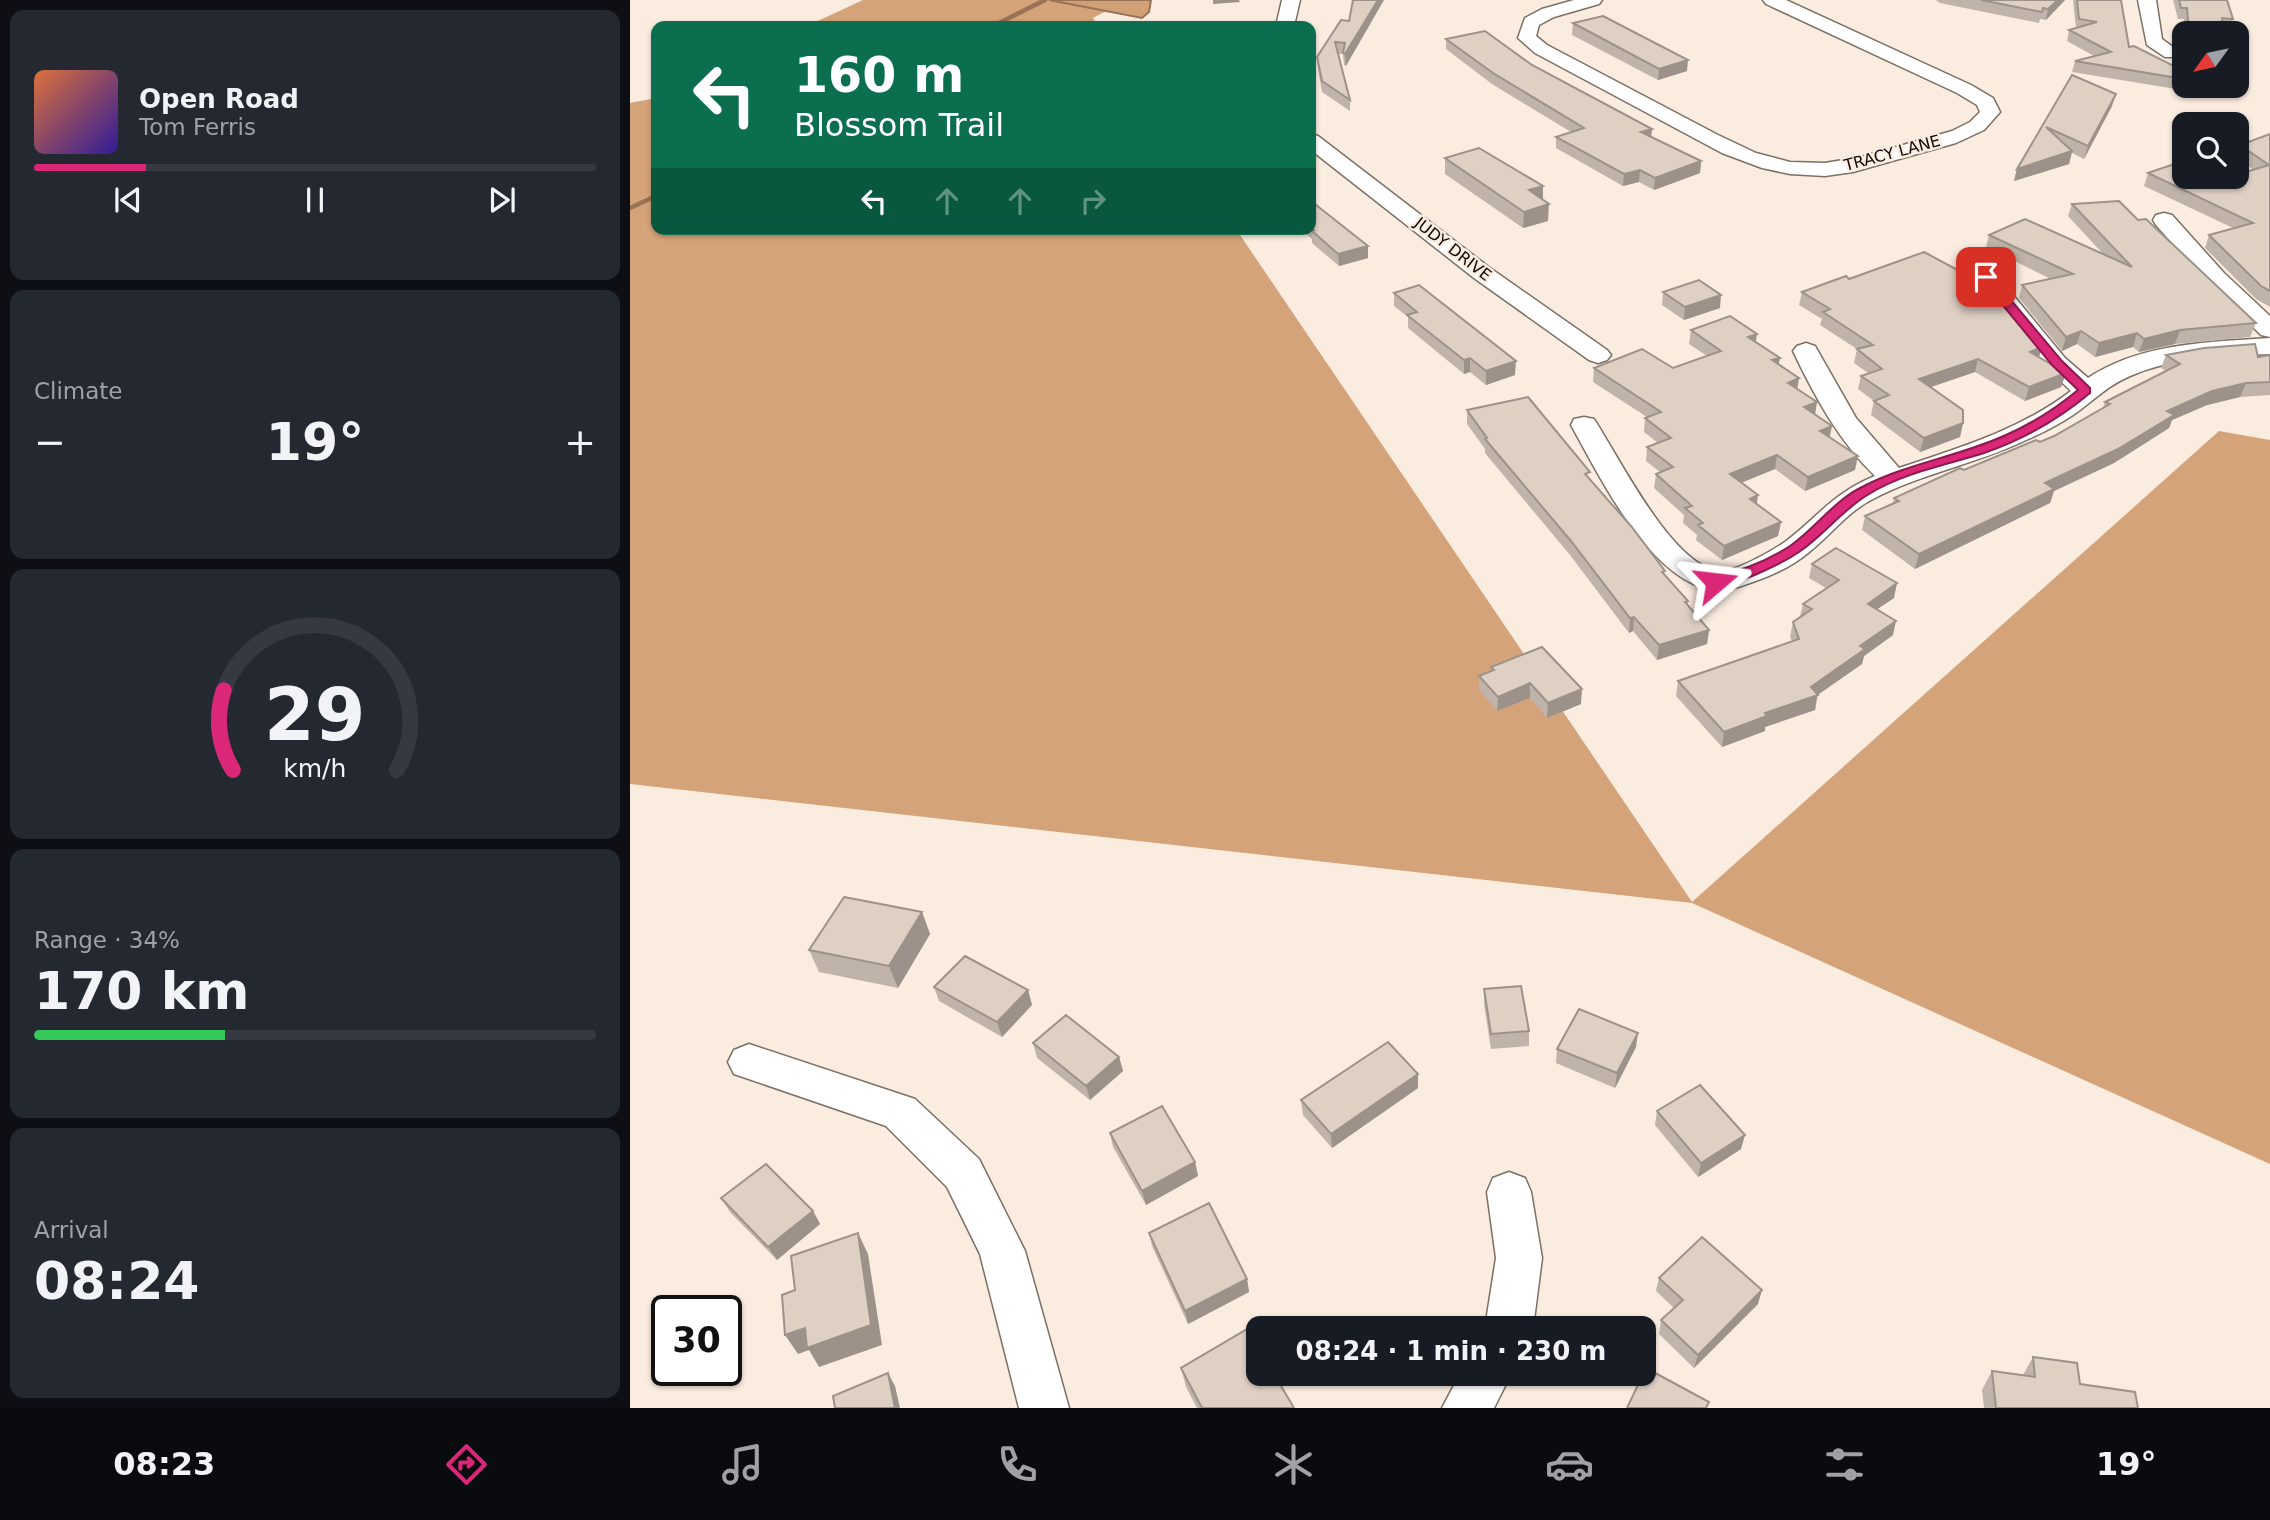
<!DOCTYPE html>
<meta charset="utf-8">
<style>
:root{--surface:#171b24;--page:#242831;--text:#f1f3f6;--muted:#9ea1a6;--line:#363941;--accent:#db2777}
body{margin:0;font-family:"DejaVu Sans",sans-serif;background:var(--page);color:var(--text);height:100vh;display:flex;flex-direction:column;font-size:26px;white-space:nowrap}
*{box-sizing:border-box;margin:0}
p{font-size:23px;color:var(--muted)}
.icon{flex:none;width:38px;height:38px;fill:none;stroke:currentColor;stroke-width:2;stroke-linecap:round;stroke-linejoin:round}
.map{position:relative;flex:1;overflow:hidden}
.details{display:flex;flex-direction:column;gap:10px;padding:10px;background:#0d0f14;width:630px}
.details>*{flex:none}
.banner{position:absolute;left:21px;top:21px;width:665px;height:214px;border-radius:14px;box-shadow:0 2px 5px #0004;background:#0b6e4f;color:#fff;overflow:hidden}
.needle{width:46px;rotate:237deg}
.buttons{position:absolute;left:1542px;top:21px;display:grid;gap:14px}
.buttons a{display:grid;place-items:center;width:77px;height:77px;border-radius:14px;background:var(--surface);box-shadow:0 2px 5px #0004;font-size:35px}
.speed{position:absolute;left:21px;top:1295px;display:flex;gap:14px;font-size:35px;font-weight:700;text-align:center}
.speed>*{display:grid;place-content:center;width:91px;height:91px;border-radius:50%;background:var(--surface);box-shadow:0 2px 5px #0004;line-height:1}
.speed .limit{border:4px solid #111;border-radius:10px;background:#fff;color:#111}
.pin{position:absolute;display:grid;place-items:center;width:60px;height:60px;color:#fff;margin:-30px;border-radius:14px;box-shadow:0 4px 10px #0006}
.me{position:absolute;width:77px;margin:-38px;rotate:73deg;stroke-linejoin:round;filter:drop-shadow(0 0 5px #0008)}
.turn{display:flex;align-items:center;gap:24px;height:147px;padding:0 28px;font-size:32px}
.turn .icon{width:91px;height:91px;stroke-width:2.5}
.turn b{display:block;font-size:49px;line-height:60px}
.lanes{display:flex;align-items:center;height:66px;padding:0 28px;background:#0003;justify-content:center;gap:35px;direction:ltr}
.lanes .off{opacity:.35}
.big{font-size:52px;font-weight:600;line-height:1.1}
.details .widget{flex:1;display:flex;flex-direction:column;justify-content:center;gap:10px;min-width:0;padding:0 24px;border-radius:14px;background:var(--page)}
.details .dial{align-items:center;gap:0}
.dial svg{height:182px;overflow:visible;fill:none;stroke:var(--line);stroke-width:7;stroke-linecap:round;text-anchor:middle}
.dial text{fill:var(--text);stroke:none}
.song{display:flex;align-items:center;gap:21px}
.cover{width:84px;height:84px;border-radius:10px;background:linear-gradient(135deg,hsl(20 70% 55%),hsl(250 70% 35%))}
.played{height:7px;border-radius:4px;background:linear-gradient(90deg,var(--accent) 20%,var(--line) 20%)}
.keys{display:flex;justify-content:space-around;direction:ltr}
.heat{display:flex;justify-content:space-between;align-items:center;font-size:38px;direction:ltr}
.charge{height:10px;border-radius:5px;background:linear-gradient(90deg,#34c759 34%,var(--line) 0)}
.trip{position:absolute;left:616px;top:1316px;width:410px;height:70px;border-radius:14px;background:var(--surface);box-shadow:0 2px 5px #0004;font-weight:600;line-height:70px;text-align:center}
.menu{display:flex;height:112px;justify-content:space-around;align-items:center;background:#090b0e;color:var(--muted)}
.menu .icon{width:49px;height:49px}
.menu .current{color:var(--accent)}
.menu b{font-size:32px;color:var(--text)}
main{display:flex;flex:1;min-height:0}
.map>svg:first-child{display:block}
.forest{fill:#d5a379}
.water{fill:#d2a076;stroke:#987355;stroke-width:2}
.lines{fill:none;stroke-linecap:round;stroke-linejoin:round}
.stream{stroke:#987355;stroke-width:4.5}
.minor-casing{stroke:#7c6f64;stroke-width:3}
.minor{fill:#fff;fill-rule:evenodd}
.wall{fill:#c0b3a9}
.shaded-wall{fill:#9c9289}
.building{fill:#dfd0c4;stroke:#9c9289;stroke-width:2}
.route{fill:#db2777;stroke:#8e194d;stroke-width:2}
.labels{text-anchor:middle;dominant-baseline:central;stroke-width:5;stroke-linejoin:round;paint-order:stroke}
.far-street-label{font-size:16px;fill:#0f0a07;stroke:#fbece0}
</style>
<main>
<section class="details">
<div class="widget">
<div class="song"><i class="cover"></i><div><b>Open Road</b><p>Tom Ferris</p></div></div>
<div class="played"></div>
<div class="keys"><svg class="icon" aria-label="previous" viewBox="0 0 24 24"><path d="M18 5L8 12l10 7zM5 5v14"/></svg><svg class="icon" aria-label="pause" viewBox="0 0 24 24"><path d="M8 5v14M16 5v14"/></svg><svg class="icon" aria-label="next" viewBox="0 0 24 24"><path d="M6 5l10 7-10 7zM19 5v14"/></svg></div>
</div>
<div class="widget"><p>Climate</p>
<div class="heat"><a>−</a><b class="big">19°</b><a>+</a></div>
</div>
<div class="widget dial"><svg viewBox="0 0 100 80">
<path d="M14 69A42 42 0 1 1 86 69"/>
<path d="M14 69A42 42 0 0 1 10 34" stroke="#db2777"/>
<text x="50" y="56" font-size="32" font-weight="700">29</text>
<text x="50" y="72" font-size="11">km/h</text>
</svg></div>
<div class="widget"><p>Range · 34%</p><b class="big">170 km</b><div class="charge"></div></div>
<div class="widget"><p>Arrival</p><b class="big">08:24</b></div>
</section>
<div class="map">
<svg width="1640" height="1408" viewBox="0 0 1640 1408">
<rect width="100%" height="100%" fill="#fbece0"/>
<g class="forest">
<path d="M233,0H497L463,18L468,26H177Z"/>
<path d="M26,98V229H606L1062,902L1589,431L1640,440V1164L1062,903L0,784V103Z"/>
</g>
<path class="water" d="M419,0H521L519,12L512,18Z"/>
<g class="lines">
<g class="stream">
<path d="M363,26L415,0"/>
<path d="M0,208L26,196"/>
</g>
<g class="minor-casing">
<g id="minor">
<path d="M652,0H670L664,26H646Z"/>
<path d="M944,0H972L969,4L924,17L909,25L906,36L917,45L1088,135L1126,153L1160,162L1195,163L1231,157L1322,131L1340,122L1350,112L1347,105L1327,93L1136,4L1133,0H1156L1341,85L1363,98L1370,112L1354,130L1326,143L1223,172L1195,176L1160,174L1132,168L1092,153L905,53L888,38L895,18L912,9Z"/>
<path d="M1508,0H1526L1532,39L1551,53L1549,57H1535L1517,45Z"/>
<path d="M681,134L688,136L860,268L977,350L981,355L977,360L968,363L959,360L844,278L681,150Z"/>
<path d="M1534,213L1542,215L1594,273L1640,316V337L1631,335L1578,283L1526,225L1523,220L1526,215Z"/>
<path d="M1356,270L1364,272L1435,358L1458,378C1510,343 1579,342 1640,338V354C1593,356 1544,357 1500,376C1478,385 1462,402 1443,415C1428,425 1412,433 1396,440C1347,464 1292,473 1243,499C1217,512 1201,535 1178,553C1161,567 1139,577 1117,584C1106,588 1093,592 1081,590C1018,577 970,477 941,425L944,419L954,417L964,419C989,457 1040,562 1087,571C1102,574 1142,551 1155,542C1189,516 1202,494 1245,476C1209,441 1185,397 1163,351L1167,346L1176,343L1185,346L1226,418L1269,468C1329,448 1390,430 1441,391L1417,368L1348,282L1344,277L1348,272Z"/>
<path d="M119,1044L285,1099L349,1159L395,1251L439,1408H389L350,1254L317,1187L256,1126L104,1074L98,1062L104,1050Z"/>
<path d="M879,1172L895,1178L901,1192L912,1258L903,1328H855L866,1258L857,1192L863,1178Z"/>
<path d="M830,1374H881L864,1408H812Z"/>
</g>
</g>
<use href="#minor" class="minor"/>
</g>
<g class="wall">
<path d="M1306,0H1435L1416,20L1410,19L1409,23L1310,3Z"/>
<path d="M1443,0H1491L1499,47L1554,71V86H1560L1558,91L1442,72L1445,61L1464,56L1437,41L1439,30L1446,28Z"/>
<path d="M1543,0H1597L1603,19L1599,30H1594V33H1555L1554,19H1548Z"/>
<path d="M719,21L716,66L714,65L713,54H708L720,100V111L692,92L688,69L687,57Z"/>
<path d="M943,23L1057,71L1028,80L942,35Z"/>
<path d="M816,39L902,65L1022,138L1071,161L1070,173L1024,190L1009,182L993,186L926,148V137L941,132L862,84L816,49Z"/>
<path d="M1442,75L1482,106L1454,159L1442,153L1439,164L1384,181L1387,169Z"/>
<path d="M1640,134V307L1626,299L1575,248L1579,235L1603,228L1514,186L1518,173L1591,180L1624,170L1606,158L1610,145Z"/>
<path d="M815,158L913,186V200L918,221L893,228L815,174Z"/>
<path d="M681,201L738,246V258L709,266L682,243V239L670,229H681Z"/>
<path d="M1442,204L1508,220L1626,323L1620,337L1545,344L1509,352L1503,347L1465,357L1447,344L1432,351L1389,298L1392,285L1421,279L1356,247L1359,235L1474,255L1438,216Z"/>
<path d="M1219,279L1409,357L1436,373L1431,387L1395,401L1345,372L1301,387L1333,423L1330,437L1290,452L1241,415L1244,401L1228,389L1231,376L1238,373L1224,363L1227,349L1190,325L1192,319L1169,305L1172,292Z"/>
<path d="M1033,292L1090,308L1054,320L1032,305Z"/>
<path d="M764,293L885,375L856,385L840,372L834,374L778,328V317L764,306Z"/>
<path d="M1061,330L1125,341L1150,358L1148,365L1168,389L1200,438L1225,470L1175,491L1145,469L1111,483L1127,504L1151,522L1148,536L1092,560L1066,540L1067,535L1053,523L1054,515L1024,488L1026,474L1030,472L1016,461L1017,447L1028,443L1014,432L1015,418L1017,417L963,382L964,368H1043L1077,356L1059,344Z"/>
<path d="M1536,355L1628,357L1640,355V395L1610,397L1577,405L1542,420L1539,428L1484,463L1424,491L1420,503L1285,569L1232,530L1235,516L1263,504L1264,498L1334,470L1410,442L1424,436L1473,408L1475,402L1536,371L1531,368Z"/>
<path d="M837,410L960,479L1035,575L1058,601L1057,605L1079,630L1077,644L1027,660L1003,631L999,633L940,555L855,453V449L837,424Z"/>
<path d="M1182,564L1264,598L1247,609L1263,635L1234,656L1232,664L1188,695L1185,710L1135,727V731L1092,747L1046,696L1048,681L1162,641L1160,637L1163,622L1170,617L1173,604L1196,588L1179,578Z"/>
<path d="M861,667L951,704L917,718L900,698L867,711L849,690V676L861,671Z"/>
<path d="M292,912L300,934L268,988L189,972L179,950Z"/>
<path d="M304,987L398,990L402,1005L372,1037L309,1001Z"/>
<path d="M854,989L899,1031V1046L861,1049L854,1004Z"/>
<path d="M403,1043L489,1057L493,1071L460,1100L407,1058Z"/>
<path d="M1006,1047L985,1088L926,1063L927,1049Z"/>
<path d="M788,1074V1088L702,1148L673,1115L671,1100Z"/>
<path d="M1027,1111L1111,1149L1068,1177L1025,1125Z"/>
<path d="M480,1133L565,1162L568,1176L516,1205L483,1147Z"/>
<path d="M91,1198L183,1211L190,1224L147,1260L100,1212Z"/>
<path d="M519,1233L617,1279L619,1292L558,1324L522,1246Z"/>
<path d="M1029,1278L1128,1304L1064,1368L1029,1334L1031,1320L1044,1308L1026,1291Z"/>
<path d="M1403,1357L1450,1384L1508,1408H1354L1352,1390L1362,1371L1393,1375Z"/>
<path d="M551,1368L664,1408H567L556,1387Z"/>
</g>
<g class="shaded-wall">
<path d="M583,0H609L610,2L583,4Z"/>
<path d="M748,0H754L716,66L715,54Z"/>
<path d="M1428,0H1435L1416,20L1418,9Z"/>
<path d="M1058,60L1057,71L1028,80L1029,69Z"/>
<path d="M1486,94L1482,106L1454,159L1458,146Z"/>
<path d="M1022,129L1021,140L1011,132Z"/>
<path d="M1442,151L1439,164L1384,181L1387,169Z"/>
<path d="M1071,161L1070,173L1024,190L1025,178Z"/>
<path d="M1010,170L1009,182L993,186L994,174Z"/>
<path d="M913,186V203L899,190Z"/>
<path d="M919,204L918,221L893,228L894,212Z"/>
<path d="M738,246V258L709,266L708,254Z"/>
<path d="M1091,295L1090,308L1054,320L1055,307Z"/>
<path d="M1550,330L1545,344L1509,352L1514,339Z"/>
<path d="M1451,331L1447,344L1432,351L1436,337Z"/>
<path d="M1507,333L1503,347L1465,357L1469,343Z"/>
<path d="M1127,334L1125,347L1118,337Z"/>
<path d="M1412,347L1408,361L1400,352Z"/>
<path d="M840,358V372L834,374V360Z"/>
<path d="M1150,358L1147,371L1142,360Z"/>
<path d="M1348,359L1345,372L1286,392L1289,379Z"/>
<path d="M886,361L885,375L856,385V371Z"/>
<path d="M1436,373L1431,387L1395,401L1399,387Z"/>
<path d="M1169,378L1167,392L1158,383Z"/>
<path d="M1616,383L1610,397L1577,405L1542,420L1539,428L1484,463L1424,491L1420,503L1285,569L1289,554L1415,483L1537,411L1582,391Z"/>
<path d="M1187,402L1185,415L1174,407Z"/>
<path d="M1333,423L1330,437L1290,452L1294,438Z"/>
<path d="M1202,426L1199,440L1190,431Z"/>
<path d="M1147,455L1145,469L1098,488L1100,474Z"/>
<path d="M1228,456L1225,470L1175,491L1178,477Z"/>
<path d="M1128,495L1126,510L1120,499Z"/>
<path d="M1151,522L1148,536L1092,560L1094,546Z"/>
<path d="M1267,583L1264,598L1234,618L1238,604Z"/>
<path d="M1004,617L1003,631L999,633L1000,618Z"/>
<path d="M1266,621L1263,635L1234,656L1232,664L1187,695L1185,710L1135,727V731L1092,747L1094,732L1135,713L1181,687L1230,646Z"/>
<path d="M1079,630L1077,644L1027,660L1029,645Z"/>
<path d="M900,683V698L867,711L868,697Z"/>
<path d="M952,689L951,704L917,718L918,703Z"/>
<path d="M292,912L300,934L268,988L259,966Z"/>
<path d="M398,990L402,1005L372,1037L367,1022Z"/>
<path d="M1008,1033L1006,1047L985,1088L987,1073Z"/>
<path d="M489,1057L493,1071L460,1100L456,1086Z"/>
<path d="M788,1074V1088L702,1148L701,1134Z"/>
<path d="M1115,1135L1111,1149L1068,1177L1071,1163Z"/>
<path d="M565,1162L568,1176L516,1205L512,1191Z"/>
<path d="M183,1211L190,1224L147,1260L138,1247Z"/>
<path d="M228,1233L238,1254L252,1345L189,1367L179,1350L168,1354L155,1335Z"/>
<path d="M617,1279L619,1292L558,1324L555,1311Z"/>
<path d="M1132,1290L1128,1304L1064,1368L1068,1355Z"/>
<path d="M258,1373L265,1386L270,1408H265Z"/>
</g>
<g class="building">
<path d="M723,0H748L715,54L713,53L715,43L705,42L720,100L692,81L687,57L711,20L719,21Z"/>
<path d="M1351,0H1428L1418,9L1413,8L1412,12Z"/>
<path d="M1447,0H1491L1499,47L1504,46L1554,71V79L1445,61L1481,52L1439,30L1467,22L1449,19Z"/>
<path d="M1549,0H1597L1603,19L1592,18L1594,33H1559L1557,8H1551Z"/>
<path d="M973,16L1058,60L1029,69L943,23Z"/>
<path d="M855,31L902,65L1022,129L1011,132L1071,161L1025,178L1010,170L994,174L926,137L954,128L863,73L816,39Z"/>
<path d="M1442,75L1486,94L1458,146L1416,127L1442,151L1387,169Z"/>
<path d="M1640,134V291L1631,286L1579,235L1623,223L1518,173L1550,162L1554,164V177H1583L1591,180L1602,177H1606V175L1639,165L1610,145Z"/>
<path d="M849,148L913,186L899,190L919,204L894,212L815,158Z"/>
<path d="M681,201L738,246L708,254L681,230H684L681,227Z"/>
<path d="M1489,201L1508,220L1516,219L1626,323L1550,330L1514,339L1507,333L1469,343L1451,331L1436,337L1392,285L1443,274L1359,235L1395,219L1502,267L1442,204Z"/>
<path d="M1294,252L1365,290L1412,347L1400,352L1436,373L1399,387L1348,359L1289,379L1333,410V423L1294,438L1244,401L1259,395L1231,376L1252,369L1227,349L1243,345L1193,312L1200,309L1172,292L1216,276L1219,279Z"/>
<path d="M1069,280L1091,295L1055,307L1033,292Z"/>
<path d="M789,285L886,361L856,371L840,358L834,360L777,315L787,312L764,293Z"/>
<path d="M1100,316L1127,334L1118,337L1150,358L1142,360L1169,378L1158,383L1187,402L1174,407L1202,426L1190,431L1228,456L1178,477L1147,455L1100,474L1128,495L1120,499L1151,522L1094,546L1068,525L1073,523L1055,508L1062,506L1026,474L1043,467L1017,447L1041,438L1015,418L1031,412L964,368L1012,349L1043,368L1091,351L1061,330Z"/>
<path d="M1625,344L1628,357L1640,355V382L1616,383L1582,391L1537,411L1544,415L1488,449L1415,483L1424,489L1289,554L1235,516L1269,501L1264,498L1330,468L1334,470L1406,440L1410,442L1424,436L1480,404L1475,402L1550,364L1536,355L1574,348Z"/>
<path d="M898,397L960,472L955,474L1001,526L1035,571L1032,572L1058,601L1055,602L1079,630L1029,645L1004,617L1000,618L941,541L855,439L857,438L837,410Z"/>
<path d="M1206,548L1267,583L1238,604L1266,621L1230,646L1235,649L1181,687L1188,695L1135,713L1137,716L1094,732L1048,681L1169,639L1163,622L1182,609L1173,604L1209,580L1182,564Z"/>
<path d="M912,647L952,689L918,703L900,683L868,697L849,676L864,670L861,667Z"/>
<path d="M214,897L292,912L259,966L179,950Z"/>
<path d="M335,956L398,990L367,1022L304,987Z"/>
<path d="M891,986L899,1031L861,1034L854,989Z"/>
<path d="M949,1009L1008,1033L987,1073L927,1049Z"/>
<path d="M436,1015L489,1057L456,1086L403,1043Z"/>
<path d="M758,1042L788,1074L701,1134L671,1100Z"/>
<path d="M1070,1085L1115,1135L1071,1163L1027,1111Z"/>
<path d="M532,1106L565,1162L512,1191L480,1133Z"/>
<path d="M136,1164L183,1211L138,1247L91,1198Z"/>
<path d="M579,1203L617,1279L555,1311L519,1233Z"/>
<path d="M228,1233L241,1325L177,1348L175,1328L155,1335L152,1295L165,1290L161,1256Z"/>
<path d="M1072,1237L1132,1290L1068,1355L1031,1320L1053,1300L1029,1278Z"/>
<path d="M619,1328L628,1345V1374H644L664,1408H572L551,1368Z"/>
<path d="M1403,1357L1447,1363L1450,1384L1505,1392L1508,1408H1366L1362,1371L1405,1377Z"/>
<path d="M1016,1368L1079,1402L1076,1408H997Z"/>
<path d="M258,1373L265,1408H205L203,1396Z"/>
</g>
<path class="route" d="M1352,275H1360L1431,360L1460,388V393C1429,419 1392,440 1354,453C1316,465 1273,473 1239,494C1212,510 1194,535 1169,552C1153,563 1099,590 1081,585L1079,582L1081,578C1107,572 1137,561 1160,546C1186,528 1204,500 1234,486C1269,468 1308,460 1345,447C1382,435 1418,415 1448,390L1422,365L1352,280Z"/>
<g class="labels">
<g class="far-street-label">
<text transform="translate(1262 153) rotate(-15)">TRACY LANE</text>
<text transform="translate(823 249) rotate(38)">JUDY DRIVE</text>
</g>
</g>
</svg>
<div class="buttons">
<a><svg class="needle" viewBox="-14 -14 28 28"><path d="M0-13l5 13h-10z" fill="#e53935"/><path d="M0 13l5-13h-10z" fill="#9ea1a6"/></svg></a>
<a><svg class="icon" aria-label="search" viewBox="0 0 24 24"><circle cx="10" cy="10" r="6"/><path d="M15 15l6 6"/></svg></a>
</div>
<div class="speed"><div class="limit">30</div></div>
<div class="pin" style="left:1356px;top:277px;background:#d93025"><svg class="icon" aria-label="arrive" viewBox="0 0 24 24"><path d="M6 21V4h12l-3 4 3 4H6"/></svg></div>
<svg class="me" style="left:1086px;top:582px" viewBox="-20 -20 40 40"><path d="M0-17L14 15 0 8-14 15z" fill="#db2777" stroke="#fff" stroke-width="4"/></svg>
<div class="trip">08:24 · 1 min · 230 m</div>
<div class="banner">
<div class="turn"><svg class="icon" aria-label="left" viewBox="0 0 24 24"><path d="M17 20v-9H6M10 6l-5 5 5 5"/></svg><div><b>160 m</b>Blossom Trail</div></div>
<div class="lanes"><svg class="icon" aria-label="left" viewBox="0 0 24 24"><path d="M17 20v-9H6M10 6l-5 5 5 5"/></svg><svg class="icon off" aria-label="ahead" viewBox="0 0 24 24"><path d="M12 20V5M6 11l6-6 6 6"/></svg><svg class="icon off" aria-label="ahead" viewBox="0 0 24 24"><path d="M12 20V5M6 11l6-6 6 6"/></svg><svg class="icon off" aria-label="right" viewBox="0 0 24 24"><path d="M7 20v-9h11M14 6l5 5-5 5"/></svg></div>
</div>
</div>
</main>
<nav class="menu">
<b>08:23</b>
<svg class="icon current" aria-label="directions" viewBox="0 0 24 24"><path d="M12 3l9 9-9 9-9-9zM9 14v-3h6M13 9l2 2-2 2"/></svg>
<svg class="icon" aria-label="music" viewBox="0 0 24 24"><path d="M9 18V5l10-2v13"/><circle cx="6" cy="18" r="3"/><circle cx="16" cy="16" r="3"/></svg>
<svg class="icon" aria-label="phone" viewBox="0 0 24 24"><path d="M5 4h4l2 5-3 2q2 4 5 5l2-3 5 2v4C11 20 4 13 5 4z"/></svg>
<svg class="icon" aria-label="climate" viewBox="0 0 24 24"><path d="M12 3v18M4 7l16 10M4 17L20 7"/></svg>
<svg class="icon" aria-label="car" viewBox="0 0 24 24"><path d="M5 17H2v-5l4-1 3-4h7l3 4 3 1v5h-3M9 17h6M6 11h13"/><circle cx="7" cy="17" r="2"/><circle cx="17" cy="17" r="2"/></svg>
<svg class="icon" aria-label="filters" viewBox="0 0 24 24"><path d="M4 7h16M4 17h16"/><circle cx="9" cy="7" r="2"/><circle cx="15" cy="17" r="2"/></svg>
<b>19°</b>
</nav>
